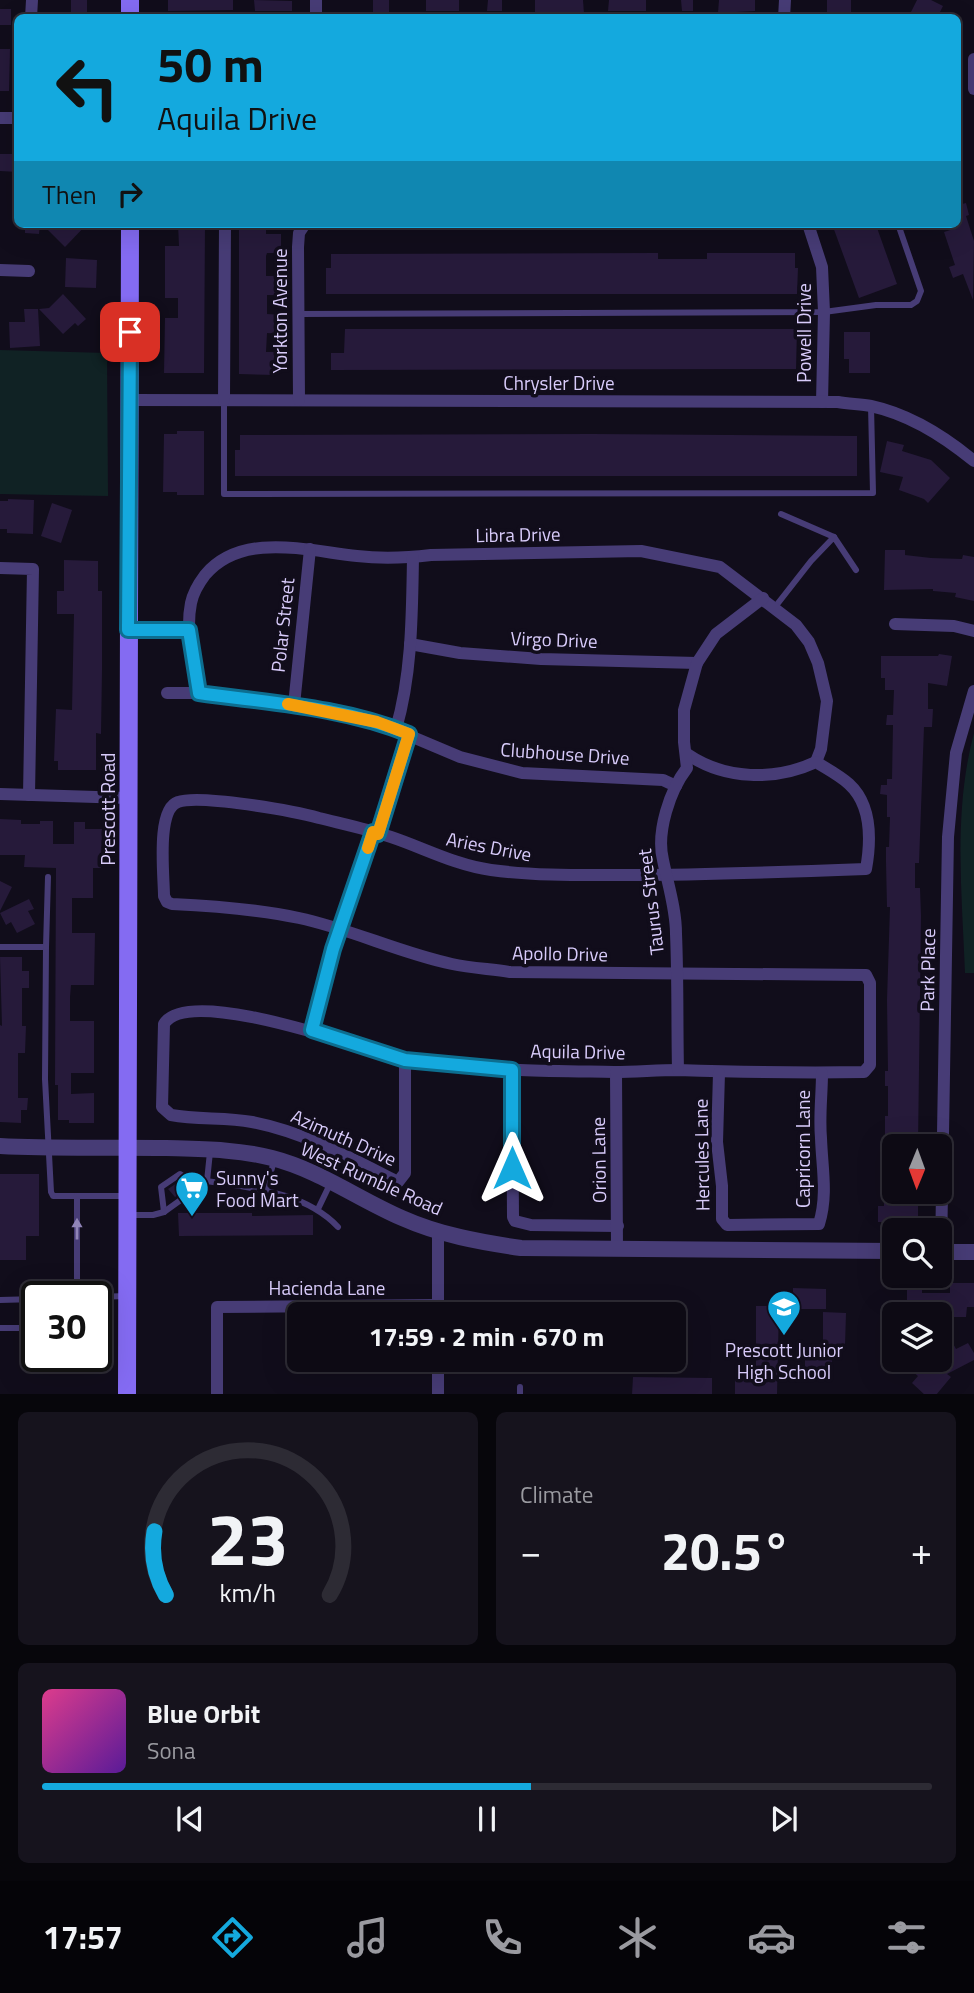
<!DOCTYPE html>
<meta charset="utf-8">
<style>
:root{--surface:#0d0a14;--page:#16131d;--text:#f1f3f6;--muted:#9a9aa0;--line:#2d2b34;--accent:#14a9de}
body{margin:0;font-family:"Titillium Web",sans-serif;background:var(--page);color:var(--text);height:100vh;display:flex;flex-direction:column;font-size:26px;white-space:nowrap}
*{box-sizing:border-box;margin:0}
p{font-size:23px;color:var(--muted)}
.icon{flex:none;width:38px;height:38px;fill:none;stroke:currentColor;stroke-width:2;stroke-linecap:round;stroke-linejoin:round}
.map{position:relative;height:1394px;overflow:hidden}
.drawer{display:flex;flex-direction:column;gap:18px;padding:18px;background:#07060b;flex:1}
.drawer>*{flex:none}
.guide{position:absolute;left:14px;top:14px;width:947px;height:214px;border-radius:10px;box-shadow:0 7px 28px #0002,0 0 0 2px var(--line);background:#14a9de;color:#111;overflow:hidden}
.needle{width:46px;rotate:181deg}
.controls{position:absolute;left:882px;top:1134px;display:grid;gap:14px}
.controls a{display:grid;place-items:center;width:70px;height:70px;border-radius:10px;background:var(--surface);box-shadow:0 7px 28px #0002,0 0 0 2px var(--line);font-size:35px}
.speed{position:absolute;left:21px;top:1281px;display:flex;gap:14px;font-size:35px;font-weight:700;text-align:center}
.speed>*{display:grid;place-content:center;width:91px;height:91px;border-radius:50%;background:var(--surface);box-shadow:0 7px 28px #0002,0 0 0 2px var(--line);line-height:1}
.speed .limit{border:4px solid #111;border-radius:10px;background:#fff;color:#111}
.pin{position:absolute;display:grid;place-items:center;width:60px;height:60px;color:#fff;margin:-30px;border-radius:14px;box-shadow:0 4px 10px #0006}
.me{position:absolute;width:77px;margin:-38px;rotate:0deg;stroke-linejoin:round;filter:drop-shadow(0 0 5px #0008)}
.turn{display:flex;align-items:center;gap:24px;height:147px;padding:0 28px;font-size:32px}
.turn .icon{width:91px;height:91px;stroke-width:2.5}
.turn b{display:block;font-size:49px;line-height:60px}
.then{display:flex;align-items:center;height:66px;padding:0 28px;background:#0003;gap:14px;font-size:26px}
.big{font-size:52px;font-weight:700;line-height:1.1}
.drawer .tile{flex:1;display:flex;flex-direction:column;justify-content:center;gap:10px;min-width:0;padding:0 24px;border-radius:10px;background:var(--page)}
.drawer .dial{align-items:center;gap:0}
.dial svg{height:182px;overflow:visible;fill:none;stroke:var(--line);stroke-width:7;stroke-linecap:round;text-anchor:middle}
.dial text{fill:var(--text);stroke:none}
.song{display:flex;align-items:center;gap:21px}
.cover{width:84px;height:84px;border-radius:10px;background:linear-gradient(135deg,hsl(330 70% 55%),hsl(270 70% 35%))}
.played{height:7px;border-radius:4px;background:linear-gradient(90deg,var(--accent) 55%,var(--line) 55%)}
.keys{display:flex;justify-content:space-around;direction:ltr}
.heat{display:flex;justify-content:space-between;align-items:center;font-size:38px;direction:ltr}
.drawer .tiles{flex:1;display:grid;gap:18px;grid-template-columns:1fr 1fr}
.tile:last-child{grid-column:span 2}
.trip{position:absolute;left:287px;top:1302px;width:399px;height:70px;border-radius:10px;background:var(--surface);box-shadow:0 7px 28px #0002,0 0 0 2px var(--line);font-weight:700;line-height:70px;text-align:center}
.dock{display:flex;height:112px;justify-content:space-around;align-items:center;background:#050408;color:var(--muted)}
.dock .icon{width:49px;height:49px}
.dock .on{color:var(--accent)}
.dock b{font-size:32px;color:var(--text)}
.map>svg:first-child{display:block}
.green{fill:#102224}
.building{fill:#261a3a}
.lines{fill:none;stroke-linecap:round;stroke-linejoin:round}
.service{stroke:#473c76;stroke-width:6}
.minor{stroke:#473c76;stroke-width:12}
.tertiary{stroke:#473c76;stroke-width:16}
.secondary{stroke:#846bf2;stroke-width:18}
.oneway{fill:#9084b8}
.route-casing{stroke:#0d6e90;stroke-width:18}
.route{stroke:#14a9de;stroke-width:12}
.slow{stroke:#f59e0b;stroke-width:12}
.labels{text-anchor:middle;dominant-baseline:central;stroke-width:7;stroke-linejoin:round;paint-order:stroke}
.street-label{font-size:19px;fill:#d8cbfa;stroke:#110d1b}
.poi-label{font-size:19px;fill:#d8cbfa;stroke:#110d1b;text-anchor:start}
</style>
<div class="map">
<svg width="974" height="1395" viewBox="0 0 974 1395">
<rect width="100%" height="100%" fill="#110d1b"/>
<g class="green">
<path d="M0,350L107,353L108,496L0,494Z"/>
<path d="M974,733V973H965C962,893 953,811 974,733Z"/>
</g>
<g class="building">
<rect x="71" y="0" width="16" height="18"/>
<path d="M168,0H233V10L168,11Z"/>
<path d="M254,0L292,1V11H255Z"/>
<rect x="373" y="0" width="16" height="13"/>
<rect x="426" y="0" width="33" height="11"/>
<path d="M488,0H502V11H487Z"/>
<path d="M535,0H583L584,14L535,13Z"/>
<path d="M609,0H646V11H608Z"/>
<path d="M681,0H693V11H682Z"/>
<path d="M719,0H755V11L718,13Z"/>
<path d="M827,0H851V13H836V18H827Z"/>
<path d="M917,0H931L943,6L937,18H908Z"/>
<rect x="0" y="9" width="11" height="16"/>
<path d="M0,49H10L9,91H0Z"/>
<path d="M0,154H18V172L0,171Z"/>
<path d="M959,196L962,204L966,203L969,215L966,216L974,241L973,300L963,274L953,278L949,267L955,265L944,232L957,228Z"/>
<path d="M25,224H40L39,234L25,233Z"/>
<path d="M54,224H87L65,247L48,230Z"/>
<path d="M178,224H205L204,373H164L165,318H178V298H165V246H179Z"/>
<path d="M832,224H868L869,227L876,225L897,284L859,298Z"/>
<path d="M239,230H266V234H281V253H267L266,256V276H281V295H267V314L282,315L281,334L267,333L266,352H276L275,375L239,374Z"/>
<path d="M658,253V259H707V253H795V268H798L797,294H326V268H331V254Z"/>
<path d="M66,258L97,260L96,288L65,287Z"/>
<path d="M63,294L86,319L78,326L75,323L63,334L39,309L49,308Z"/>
<path d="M24,309H38L40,346L10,348L9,322H25Z"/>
<path d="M345,329H797L796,369L331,370V353H344Z"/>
<path d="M844,332H870V373H849V359H844Z"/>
<path d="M177,431H204V495H177V492H163L164,434H177Z"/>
<path d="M592,434L857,436V476H235V450H240V435Z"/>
<path d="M887,441L904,445L902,451L931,460L950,478L928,503L924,499L899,490L903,477L880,472Z"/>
<path d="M8,499L34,500L33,534L7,533V529H0V501H8Z"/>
<path d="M52,503L72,510L61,543L41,536Z"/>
<path d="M885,550H905V555L931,558L962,559L963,555L974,557V601L955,597L956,593L933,591V589L884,590Z"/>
<path d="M64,560L98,561V591H102V670L101,734L96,733V770H58V761H54L56,709L72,710L74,614H57V591H64Z"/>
<path d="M939,654L952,656L947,686L928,683V709H933L932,727H924L919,863H915V888H920L921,916L918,1146H894V1154H885V1116H888V1086H885V1071H888L887,1000L890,907H887L886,862V847H889L890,817H887V795L880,794L881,785H887V779H892L893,725H886L887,715H893L894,690H885V678H881V656H938Z"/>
<path d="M0,819L21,820V824H40V821H53V844H74V822H85V829H102L101,868H93V898H72V933H95L94,985H71L70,997V1021H94V1073H71V1094L94,1093V1123H69V1120H58V1085H55L56,868L24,867L25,855H0Z"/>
<path d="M0,881L12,887L0,911Z"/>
<path d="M29,899L34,909L28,911L35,924L17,933L11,922L6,925L0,913Z"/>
<path d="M0,957H22V971H29V988H22V1026H26L25,1053H18V1098H28L27,1110H21V1123L0,1122V1025L2,1026Z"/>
<path d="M0,1174H39V1236H26V1260H0Z"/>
<path d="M180,1181L187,1189L175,1197L168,1189Z"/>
<path d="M884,1183H894V1192H918V1222H878V1206H884Z"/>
<path d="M178,1213H252V1216L313,1215V1235L179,1236Z"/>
<path d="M907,1281H922V1293H950V1283H974V1307H967L966,1317H949V1311H911V1305H907Z"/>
<path d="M793,1288L826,1289V1309H793Z"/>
<path d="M756,1306H779L777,1395H735V1370H756Z"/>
<path d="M823,1312L846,1313L845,1346H823Z"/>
<path d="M948,1334L956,1349L968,1343L974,1353V1360L947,1374L951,1377L936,1395H925L912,1383L918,1376L912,1371L921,1360H940V1339Z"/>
<rect x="805" y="1358" width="27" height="22"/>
<path d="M633,1377L712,1378V1395H632Z"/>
</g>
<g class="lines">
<g class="service">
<path d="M298,314L824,312L876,305H911L917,301L921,291L898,224"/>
<path d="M224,400V494L873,493L871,406"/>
<path d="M781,514L834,537"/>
<path d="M775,607L811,561L834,537L856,570"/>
<path d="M0,947H46L45,1079L51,1192L53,1196H77"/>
<path d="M46,947L48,877"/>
<path d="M207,1181L210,1152"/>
<path d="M266,1189L274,1161"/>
<path d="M318,1209L331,1182"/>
<path d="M164,1212L161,1187L180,1174L198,1186"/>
<path d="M130,1215H153L164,1212L207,1181C252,1188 305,1192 338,1227"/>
<path d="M77,1297V1196H125"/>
<path d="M96,1297L126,1296"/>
<path d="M0,1300L37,1299"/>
<path d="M0,1328H37"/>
<path d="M520,1387V1395"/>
</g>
<g class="minor">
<path d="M316,0V18"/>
<path d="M31,18L32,0"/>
<path d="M784,18L785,0"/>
<path d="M974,59V89"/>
<path d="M0,118H18"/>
<path d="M808,224L822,267L824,312L822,402"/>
<path d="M0,270L29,271"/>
<path d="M129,400L838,402C849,404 861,404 871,406C908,414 945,437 974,461"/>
<path d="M224,400L225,224"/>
<path d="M299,400L298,247L299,233L305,224"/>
<path d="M0,568L33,569L29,795"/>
<path d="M895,624L954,626L974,631"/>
<path d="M128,630H189"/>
<path d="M410,644L460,653L541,659L697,663"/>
<path d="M167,693H199L281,703L377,722L460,757L522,773L663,780L676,786"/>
<path d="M199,693C194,664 185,633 191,603C193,593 199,583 205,575C242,531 308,551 357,556C382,559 406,558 431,555L641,551L720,567L796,625L809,642L818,663L827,701L821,749L816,762"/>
<path d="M294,705L310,549"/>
<path d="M396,729C412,674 412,615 413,557"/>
<path d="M0,794L128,798"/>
<path d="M378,834L409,734"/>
<path d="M312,1030L333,949L373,832"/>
<path d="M405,1060V1173L398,1182C351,1158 304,1132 252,1122C225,1117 198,1120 171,1115L162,1107L164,1024C188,984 364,1049 403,1059C418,1063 434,1063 450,1065C504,1071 560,1071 614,1072C636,1072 657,1070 678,1070C740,1072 802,1073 864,1072L870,1065V983L866,975L510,972C491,969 471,968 452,964C400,953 351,929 299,918C257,909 215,906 172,904L167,902L164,896C164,876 156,809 178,802C199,794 295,811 319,818C343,824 367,829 391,837C424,848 455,865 491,870C536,876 582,875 628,875C708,875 787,872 866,869C871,841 872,805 849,784C839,775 827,769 816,762C775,781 725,780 687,754"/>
<path d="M512,1070L513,1217L515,1221L531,1225L618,1226"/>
<path d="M678,1070C677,1025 678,980 676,934C676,909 668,885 663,860C656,832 670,790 687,768L684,742V710L697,663L716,634L763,598"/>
<path d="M616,1072L617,1249"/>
<path d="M719,1073L717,1142L722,1186V1219L727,1225L819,1224C828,1195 822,1168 821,1138C819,1116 822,1095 822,1073"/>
<path d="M941,1252L948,837L956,753L974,691"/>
<path d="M438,1314V1232"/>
<path d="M217,1395V1307L438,1305"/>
<path d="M438,1395V1360"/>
</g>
<g class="tertiary">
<path d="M0,1146C55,1149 110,1147 166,1148C201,1149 237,1149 272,1158C319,1170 358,1199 402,1218C440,1235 480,1242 521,1248L894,1251"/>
<path d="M940,1252H974"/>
</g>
<g class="secondary">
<path d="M130,18V0"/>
<path d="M127,1395L130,224"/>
</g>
</g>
<defs><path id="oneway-solid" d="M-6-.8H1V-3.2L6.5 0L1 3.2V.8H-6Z" transform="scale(1.75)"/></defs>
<use class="oneway" href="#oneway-solid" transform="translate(77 1229) rotate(-90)"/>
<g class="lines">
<g class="route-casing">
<path id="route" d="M130,332L128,630H189L199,693C270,703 343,707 409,734L378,834L373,832L333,949L312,1030L405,1060L512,1070V1168"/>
</g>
<use href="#route" class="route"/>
<path class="slow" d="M288,704L377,722L409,734L378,834L373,832L368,848"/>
</g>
<defs>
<g id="supermarket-pin" transform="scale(1.75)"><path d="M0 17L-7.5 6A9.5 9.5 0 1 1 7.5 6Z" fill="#14a9de" stroke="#110d1b"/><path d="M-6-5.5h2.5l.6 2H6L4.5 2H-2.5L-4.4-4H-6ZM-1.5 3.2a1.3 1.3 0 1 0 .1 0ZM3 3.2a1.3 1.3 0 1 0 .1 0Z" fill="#fff"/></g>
<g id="school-pin" transform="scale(1.75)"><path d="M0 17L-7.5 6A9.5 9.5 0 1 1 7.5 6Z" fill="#14a9de" stroke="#110d1b"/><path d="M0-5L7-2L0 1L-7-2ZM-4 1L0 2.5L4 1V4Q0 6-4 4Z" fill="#fff"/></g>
</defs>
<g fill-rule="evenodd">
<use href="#supermarket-pin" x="192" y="1188"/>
<use href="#school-pin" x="784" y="1307"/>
</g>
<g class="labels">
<g class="street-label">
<text transform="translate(279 311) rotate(-90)">Yorkton Avenue</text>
<text transform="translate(803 333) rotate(-90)">Powell Drive</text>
<text x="559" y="382">Chrysler Drive</text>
<text transform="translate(518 534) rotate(-1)">Libra Drive</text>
<text transform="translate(282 625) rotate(-84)">Polar Street</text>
<text transform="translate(554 639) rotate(2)">Virgo Drive</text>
<text transform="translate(565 753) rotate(4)">Clubhouse Drive</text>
<text transform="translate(107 809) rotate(-90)">Prescott Road</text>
<text transform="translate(489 846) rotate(11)">Aries Drive</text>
<text transform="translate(650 902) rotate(-97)">Taurus Street</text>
<text transform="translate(560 953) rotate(1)">Apollo Drive</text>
<text transform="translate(927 970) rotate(-89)">Park Place</text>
<text transform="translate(578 1051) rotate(1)">Aquila Drive</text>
<text transform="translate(344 1137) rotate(24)">Azimuth Drive</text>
<text transform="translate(802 1149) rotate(-90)">Capricorn Lane</text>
<text transform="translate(701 1155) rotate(-91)">Hercules Lane</text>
<text transform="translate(598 1160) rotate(-91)">Orion Lane</text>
<text transform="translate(372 1178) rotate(24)">West Rumble Road</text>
<text x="327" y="1287">Hacienda Lane</text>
</g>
<g class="poi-label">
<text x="216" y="1177">Sunny's<tspan x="216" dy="22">Food Mart</tspan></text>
<text x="784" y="1349" text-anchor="middle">Prescott Junior<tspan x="784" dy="22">High School</tspan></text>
</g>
</g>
</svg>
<div class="controls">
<a><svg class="needle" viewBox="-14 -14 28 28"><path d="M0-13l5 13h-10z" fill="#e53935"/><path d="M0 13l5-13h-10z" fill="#9a9aa0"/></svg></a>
<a><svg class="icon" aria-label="search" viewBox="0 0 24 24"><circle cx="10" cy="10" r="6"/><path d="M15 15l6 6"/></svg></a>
<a><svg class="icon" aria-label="layers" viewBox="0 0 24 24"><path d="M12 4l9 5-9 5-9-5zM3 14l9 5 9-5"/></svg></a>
</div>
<div class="speed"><div class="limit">30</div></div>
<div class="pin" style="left:130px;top:332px;background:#d93025"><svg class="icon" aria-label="arrive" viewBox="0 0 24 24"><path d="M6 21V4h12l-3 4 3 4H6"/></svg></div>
<svg class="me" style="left:512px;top:1168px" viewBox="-20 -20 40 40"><path d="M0-17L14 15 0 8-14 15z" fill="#14a9de" stroke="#fff" stroke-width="4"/></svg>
<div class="trip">17:59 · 2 min · 670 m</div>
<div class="guide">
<div class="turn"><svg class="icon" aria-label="left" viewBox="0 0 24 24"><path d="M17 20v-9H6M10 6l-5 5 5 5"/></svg><div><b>50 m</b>Aquila Drive</div></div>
<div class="then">Then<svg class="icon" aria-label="right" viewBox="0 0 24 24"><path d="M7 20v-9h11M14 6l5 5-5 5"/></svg></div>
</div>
</div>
<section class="drawer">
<div class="tiles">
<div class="tile dial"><svg viewBox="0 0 100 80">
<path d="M14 69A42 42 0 1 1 86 69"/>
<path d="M14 69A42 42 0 0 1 9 41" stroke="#14a9de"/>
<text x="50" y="56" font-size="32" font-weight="700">23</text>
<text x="50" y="72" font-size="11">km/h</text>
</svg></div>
<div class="tile"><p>Climate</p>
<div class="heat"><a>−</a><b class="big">20.5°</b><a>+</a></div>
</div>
<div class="tile">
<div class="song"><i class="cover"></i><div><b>Blue Orbit</b><p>Sona</p></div></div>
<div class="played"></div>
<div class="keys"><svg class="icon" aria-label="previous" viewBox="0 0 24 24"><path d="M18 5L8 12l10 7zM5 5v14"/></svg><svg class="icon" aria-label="pause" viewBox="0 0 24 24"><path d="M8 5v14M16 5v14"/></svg><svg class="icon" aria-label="next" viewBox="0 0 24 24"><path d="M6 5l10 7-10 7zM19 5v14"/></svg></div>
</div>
</div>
</section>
<nav class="dock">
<b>17:57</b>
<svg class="icon on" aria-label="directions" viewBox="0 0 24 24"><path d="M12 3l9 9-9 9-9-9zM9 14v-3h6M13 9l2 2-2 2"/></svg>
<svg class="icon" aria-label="music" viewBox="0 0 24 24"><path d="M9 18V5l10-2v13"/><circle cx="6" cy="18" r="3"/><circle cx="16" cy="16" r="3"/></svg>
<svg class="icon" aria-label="phone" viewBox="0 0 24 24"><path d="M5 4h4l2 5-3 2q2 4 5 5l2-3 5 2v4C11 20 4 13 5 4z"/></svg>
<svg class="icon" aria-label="climate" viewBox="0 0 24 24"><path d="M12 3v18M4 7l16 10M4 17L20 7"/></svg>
<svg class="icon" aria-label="car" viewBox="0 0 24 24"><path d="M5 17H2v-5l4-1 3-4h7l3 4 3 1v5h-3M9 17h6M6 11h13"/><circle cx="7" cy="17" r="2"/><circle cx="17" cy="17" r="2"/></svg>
<svg class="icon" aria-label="filters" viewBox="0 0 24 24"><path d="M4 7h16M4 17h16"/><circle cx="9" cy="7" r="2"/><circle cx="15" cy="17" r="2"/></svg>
</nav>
